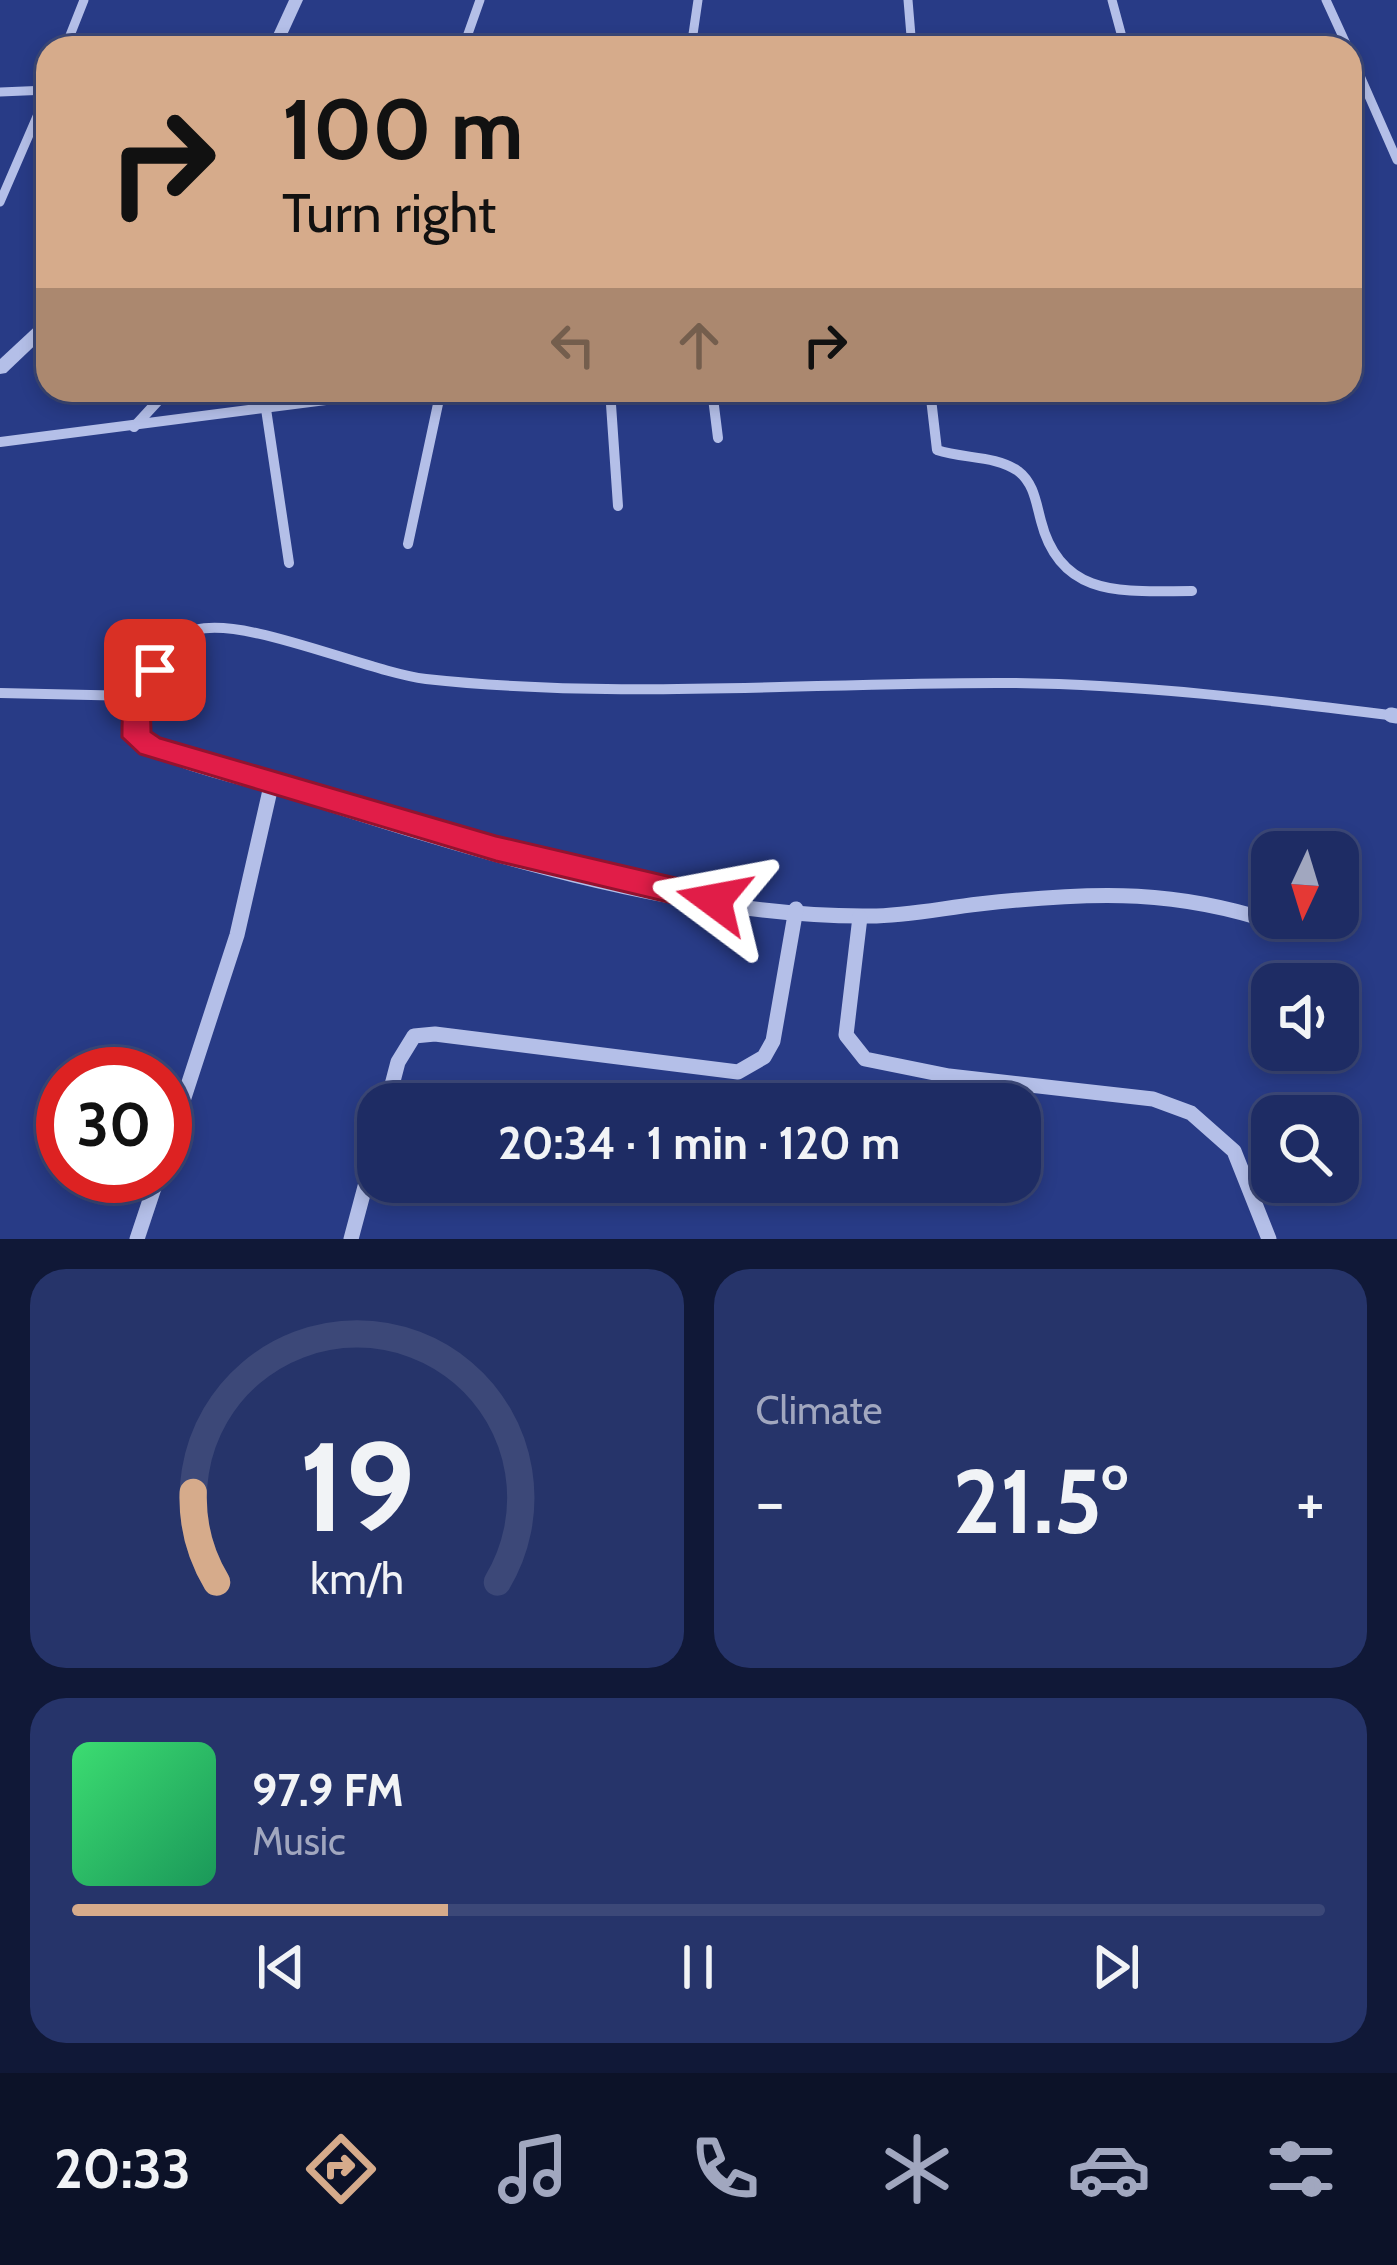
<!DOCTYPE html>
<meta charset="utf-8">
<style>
:root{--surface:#1e2c64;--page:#26346a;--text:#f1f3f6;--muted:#a1a7bf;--line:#3c4878;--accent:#d6ab8b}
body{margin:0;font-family:Cabin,sans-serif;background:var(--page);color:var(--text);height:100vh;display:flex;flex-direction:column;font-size:45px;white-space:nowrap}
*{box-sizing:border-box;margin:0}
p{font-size:39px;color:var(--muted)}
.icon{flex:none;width:66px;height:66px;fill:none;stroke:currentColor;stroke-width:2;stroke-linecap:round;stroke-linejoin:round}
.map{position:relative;height:1239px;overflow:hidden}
.panel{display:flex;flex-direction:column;gap:30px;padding:30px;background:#101837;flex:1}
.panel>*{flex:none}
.top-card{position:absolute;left:36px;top:36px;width:1326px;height:366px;border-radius:36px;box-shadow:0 6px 18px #0003,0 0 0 3px var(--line);background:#d6ab8b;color:#111;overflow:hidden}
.needle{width:78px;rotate:184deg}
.tools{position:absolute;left:1251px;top:831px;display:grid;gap:24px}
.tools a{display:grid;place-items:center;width:108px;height:108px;border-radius:24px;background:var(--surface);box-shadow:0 6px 18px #0003,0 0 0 3px var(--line);font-size:60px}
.speed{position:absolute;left:36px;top:1047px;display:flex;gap:24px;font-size:60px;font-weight:700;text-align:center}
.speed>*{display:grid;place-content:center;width:156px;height:156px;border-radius:50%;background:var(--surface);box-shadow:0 6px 18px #0003,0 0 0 3px var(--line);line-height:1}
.speed .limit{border:18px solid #d22;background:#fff;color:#111}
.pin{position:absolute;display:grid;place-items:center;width:102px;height:102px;color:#fff;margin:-51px;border-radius:24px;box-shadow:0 6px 18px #0006}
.me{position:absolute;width:132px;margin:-66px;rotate:283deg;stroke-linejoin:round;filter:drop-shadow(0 0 9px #0008)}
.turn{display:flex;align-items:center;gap:42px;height:252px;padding:0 48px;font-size:54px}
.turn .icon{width:156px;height:156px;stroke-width:2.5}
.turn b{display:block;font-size:84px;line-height:102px}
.lanes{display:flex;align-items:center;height:114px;padding:0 48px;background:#0003;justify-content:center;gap:60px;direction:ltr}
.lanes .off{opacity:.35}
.big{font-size:90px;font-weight:800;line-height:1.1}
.panel .widget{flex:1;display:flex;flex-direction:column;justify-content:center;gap:18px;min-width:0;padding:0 42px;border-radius:36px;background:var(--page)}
.panel .dial{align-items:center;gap:0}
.dial svg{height:312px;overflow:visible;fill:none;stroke:var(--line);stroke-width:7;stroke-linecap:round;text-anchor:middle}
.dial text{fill:var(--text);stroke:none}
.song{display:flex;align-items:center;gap:36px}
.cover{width:144px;height:144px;border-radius:18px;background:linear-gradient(135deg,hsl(140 70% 55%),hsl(150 70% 35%))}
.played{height:12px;border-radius:6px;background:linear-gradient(90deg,var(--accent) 30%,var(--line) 30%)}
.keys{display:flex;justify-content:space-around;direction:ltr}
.heat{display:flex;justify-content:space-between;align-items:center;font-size:66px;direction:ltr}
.panel .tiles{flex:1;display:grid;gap:30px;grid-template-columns:1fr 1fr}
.widget:last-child{grid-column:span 2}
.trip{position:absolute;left:357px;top:1083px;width:684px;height:120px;border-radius:36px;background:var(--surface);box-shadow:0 6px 18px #0003,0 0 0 3px var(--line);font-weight:800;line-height:120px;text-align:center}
.tabs{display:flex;height:192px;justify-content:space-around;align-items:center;background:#0c1228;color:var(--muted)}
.tabs .icon{width:84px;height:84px}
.tabs .active{color:var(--accent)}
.tabs b{font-size:54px;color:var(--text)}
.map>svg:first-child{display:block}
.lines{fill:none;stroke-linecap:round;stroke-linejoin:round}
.minor-far2{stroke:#b4bfe8;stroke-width:9}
.minor-far1{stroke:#b4bfe8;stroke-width:10}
.minor{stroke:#b4bfe8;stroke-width:15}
.tertiary{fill:#b4bfe8;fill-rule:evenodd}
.route{fill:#e11d48;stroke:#92132f;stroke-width:3}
</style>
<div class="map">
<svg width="1397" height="1239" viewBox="0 0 1397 1239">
<rect width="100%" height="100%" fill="#283b86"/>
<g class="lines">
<g class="minor-far2">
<path d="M908,0L912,48"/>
<path d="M1112,0L1125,48"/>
<path d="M1326,0L1348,48"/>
<path d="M65,48L84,0"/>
<path d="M463,48L480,0"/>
<path d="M691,48L698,0"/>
<path d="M1350,53L1397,160"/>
<path d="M0,92L48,90"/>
<path d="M0,202L48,91"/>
</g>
<g class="minor-far1">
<path d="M610,390L618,506"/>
<path d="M712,390L718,438"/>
<path d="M930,390L937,450C963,459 995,455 1018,471C1034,483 1036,503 1041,521C1061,600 1126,591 1192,591"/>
<path d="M266,409L289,563"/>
<path d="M134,427L168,390"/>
<path d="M0,442L404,390"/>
<path d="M408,544L441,390"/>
<path d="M0,693L136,696L137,718"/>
<path d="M136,696C152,675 169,638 196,630C245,616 368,672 426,679C619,700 814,682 1008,683C1137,684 1269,700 1397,716"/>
</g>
<g class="minor">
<path d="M136,715L137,737C177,765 236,775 283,789C460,846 683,918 870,916C906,916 943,908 979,904C1094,891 1182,888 1293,929"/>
<path d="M1391,715L1397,716"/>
<path d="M860,917L846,1035L865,1059L949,1076L1153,1099L1191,1113L1234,1151L1269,1239"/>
<path d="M387,1104L398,1062L414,1036L435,1034L738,1072L764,1057L773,1041L796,909"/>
<path d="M165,1156L237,935L271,786"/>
<path d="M137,1239L158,1176"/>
<path d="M351,1239L378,1138"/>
</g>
<g class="tertiary">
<path d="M289,0H303L281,48H267Z"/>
<path d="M48,319V333L6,373L0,374V359L42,320Z"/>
</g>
</g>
<path class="route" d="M155,660L169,670L150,698L151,732L160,738L496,836L714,887L726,891L730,900L726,909L714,913L496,861L140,754L122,737C122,708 121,670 155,660Z"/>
</svg>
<div class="tools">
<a><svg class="needle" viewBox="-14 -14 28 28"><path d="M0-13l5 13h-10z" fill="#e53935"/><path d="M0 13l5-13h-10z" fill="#a1a7bf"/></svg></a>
<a><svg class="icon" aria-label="sound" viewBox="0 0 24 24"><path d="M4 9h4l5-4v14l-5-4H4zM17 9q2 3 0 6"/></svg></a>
<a><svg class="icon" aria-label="search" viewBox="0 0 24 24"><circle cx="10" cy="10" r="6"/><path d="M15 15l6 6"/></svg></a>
</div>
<div class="speed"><div class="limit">30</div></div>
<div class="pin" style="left:155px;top:670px;background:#d93025"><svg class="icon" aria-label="arrive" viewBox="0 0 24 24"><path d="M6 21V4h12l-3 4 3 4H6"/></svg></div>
<svg class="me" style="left:714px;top:900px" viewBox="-20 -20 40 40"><path d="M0-17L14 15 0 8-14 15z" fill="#e11d48" stroke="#fff" stroke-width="4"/></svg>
<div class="trip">20:34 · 1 min · 120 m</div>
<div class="top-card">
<div class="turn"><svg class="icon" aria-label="right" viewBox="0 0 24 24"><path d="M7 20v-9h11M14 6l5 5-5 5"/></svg><div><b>100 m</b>Turn right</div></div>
<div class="lanes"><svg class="icon off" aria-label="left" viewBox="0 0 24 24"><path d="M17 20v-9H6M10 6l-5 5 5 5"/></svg><svg class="icon off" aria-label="ahead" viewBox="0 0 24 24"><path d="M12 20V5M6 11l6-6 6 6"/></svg><svg class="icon" aria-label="right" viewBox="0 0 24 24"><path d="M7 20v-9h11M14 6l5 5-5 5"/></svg></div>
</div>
</div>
<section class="panel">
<div class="tiles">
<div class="widget dial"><svg viewBox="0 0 100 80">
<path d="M14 69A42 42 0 1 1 86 69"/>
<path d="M14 69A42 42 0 0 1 8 46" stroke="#d6ab8b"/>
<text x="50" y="56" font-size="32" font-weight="700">19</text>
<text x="50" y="72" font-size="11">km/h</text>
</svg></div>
<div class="widget"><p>Climate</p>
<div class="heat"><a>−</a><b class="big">21.5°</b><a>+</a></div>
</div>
<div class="widget">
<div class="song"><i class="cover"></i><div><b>97.9 FM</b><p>Music</p></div></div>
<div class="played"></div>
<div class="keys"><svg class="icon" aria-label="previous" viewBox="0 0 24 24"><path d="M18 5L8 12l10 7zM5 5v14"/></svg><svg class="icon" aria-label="pause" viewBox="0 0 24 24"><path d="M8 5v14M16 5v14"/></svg><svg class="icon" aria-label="next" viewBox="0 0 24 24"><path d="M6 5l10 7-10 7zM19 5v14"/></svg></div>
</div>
</div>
</section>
<nav class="tabs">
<b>20:33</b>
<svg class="icon active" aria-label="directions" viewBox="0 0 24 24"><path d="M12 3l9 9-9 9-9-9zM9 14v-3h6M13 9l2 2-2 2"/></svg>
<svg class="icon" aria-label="music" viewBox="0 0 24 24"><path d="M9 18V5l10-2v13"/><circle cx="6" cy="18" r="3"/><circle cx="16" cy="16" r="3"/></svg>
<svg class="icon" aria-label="phone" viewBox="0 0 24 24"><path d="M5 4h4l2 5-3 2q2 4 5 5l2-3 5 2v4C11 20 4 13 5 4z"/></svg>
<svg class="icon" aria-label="climate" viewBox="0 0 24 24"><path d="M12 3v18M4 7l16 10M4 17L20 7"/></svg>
<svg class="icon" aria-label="car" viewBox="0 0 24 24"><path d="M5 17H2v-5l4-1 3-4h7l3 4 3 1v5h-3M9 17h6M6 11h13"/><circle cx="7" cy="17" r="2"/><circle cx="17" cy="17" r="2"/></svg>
<svg class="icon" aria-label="filters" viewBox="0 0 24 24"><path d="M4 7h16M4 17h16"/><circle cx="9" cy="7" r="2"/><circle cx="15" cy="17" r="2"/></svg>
</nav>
